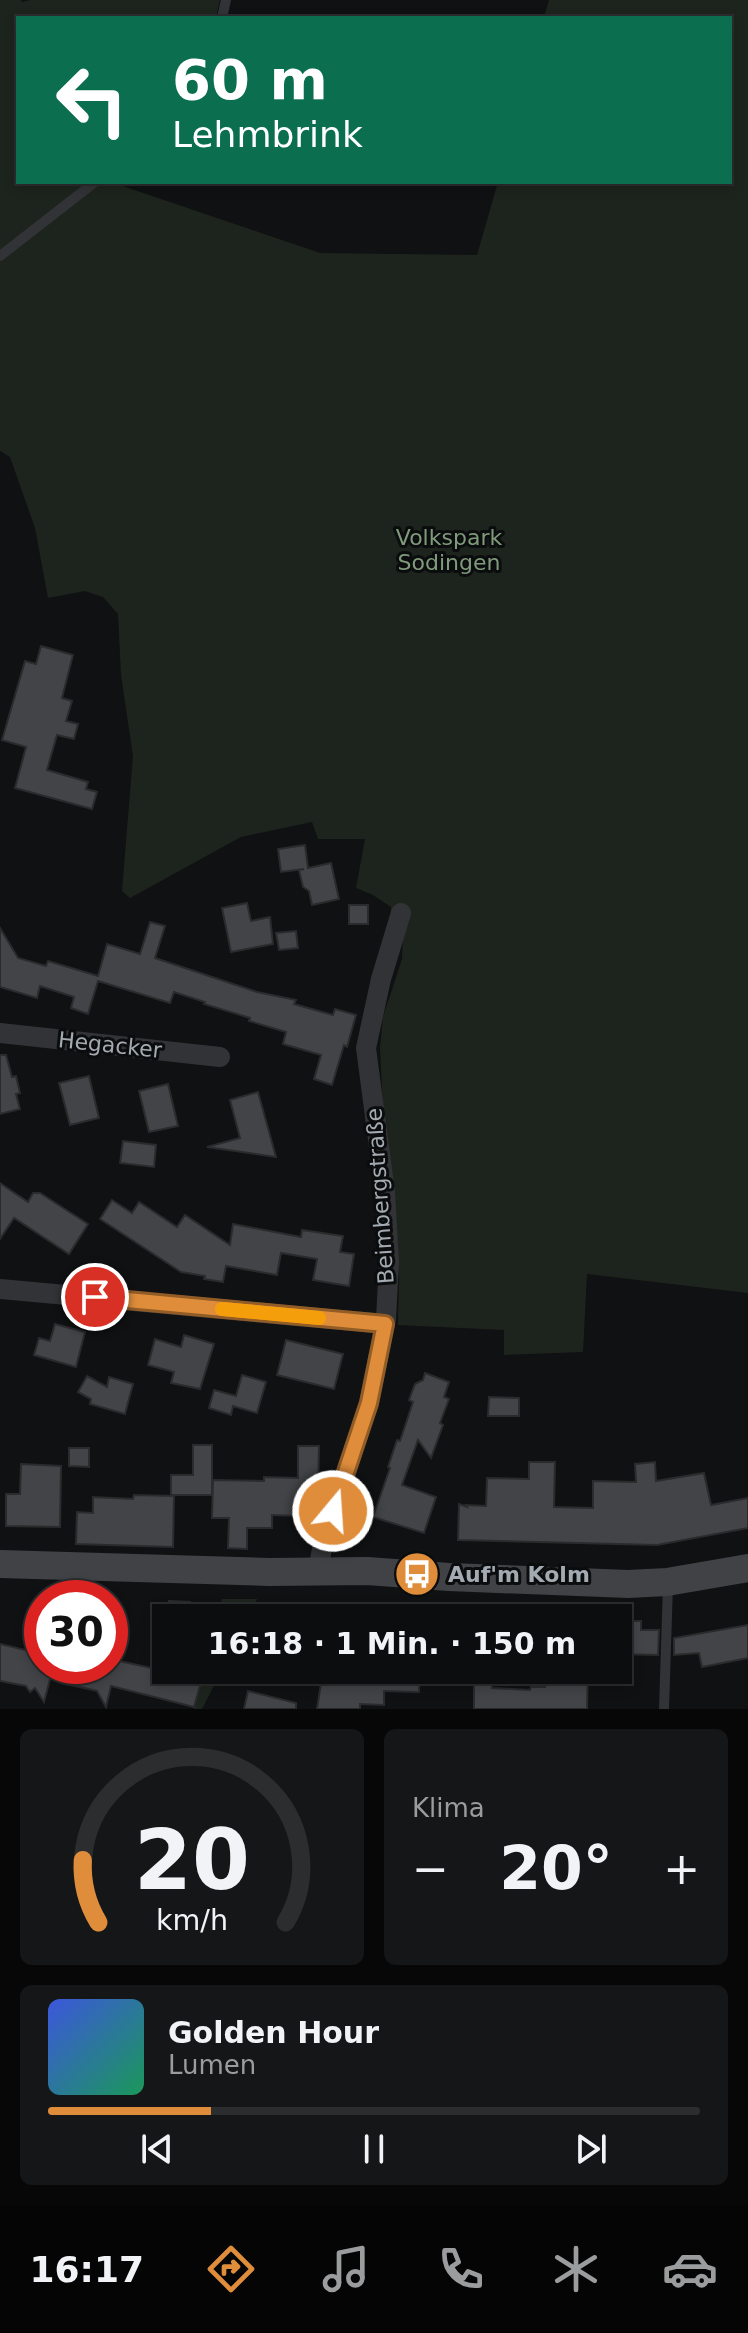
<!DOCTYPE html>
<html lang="de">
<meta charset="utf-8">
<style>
:root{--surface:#0c0d0e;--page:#151617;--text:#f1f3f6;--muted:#9a9c9e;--line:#2c2d2e;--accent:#df8d3b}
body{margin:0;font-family:"DejaVu Sans",sans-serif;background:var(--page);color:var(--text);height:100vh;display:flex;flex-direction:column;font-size:30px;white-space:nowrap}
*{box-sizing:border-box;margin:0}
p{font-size:26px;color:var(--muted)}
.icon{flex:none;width:44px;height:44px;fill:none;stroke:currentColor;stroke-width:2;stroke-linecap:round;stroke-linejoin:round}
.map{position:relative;height:1709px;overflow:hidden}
.panel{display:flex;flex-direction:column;gap:20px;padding:20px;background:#070708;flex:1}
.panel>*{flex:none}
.banner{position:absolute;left:16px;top:16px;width:716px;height:168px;border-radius:0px;box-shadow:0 4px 12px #0003,0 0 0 2px var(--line);background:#0b6e4f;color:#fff;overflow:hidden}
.speed{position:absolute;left:24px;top:1580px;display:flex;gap:16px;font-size:40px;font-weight:700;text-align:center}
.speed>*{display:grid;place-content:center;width:104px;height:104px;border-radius:50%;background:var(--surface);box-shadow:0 4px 12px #0003,0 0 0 2px var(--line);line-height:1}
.speed .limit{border:12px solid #d22;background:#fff;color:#111}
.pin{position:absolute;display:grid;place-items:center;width:68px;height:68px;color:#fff;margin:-34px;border:4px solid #fff;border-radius:50%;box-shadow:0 2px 8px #0007}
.me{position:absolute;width:88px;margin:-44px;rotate:18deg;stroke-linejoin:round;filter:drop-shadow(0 0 6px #0008)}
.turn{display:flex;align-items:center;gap:28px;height:168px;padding:0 24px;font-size:36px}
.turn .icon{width:104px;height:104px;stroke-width:2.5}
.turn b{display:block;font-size:56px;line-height:68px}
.big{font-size:60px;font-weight:800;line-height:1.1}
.panel .widget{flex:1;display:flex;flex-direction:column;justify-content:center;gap:12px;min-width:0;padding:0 28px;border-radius:12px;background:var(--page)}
.panel .dial{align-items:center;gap:0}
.dial svg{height:208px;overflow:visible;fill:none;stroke:var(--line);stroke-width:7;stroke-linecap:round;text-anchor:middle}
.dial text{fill:var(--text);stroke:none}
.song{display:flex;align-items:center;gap:24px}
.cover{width:96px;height:96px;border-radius:12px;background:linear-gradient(135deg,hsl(230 70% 55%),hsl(150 70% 35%))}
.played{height:8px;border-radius:4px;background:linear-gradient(90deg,var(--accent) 25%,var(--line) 25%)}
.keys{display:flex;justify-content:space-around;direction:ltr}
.heat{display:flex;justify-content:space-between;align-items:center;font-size:44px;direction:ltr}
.panel .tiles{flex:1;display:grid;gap:20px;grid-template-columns:1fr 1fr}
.widget:last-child{grid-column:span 2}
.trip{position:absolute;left:152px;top:1604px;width:480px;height:80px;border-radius:0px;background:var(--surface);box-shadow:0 4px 12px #0003,0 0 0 2px var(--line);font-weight:800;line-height:80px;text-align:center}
.tabs{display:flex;height:128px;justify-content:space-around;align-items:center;background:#050506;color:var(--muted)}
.tabs .icon{width:56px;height:56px}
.tabs .on{color:var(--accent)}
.tabs b{font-size:36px;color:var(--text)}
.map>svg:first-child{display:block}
.green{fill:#1d241d}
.building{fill:#424447;stroke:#2b2b2d;stroke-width:2}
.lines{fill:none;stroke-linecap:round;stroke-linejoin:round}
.service{stroke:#323336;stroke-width:10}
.minor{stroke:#323336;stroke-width:20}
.secondary{stroke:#404246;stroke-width:28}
.route-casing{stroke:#915c26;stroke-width:20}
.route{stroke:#df8d3b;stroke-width:14}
.slow{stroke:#f59e0b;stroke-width:14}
.labels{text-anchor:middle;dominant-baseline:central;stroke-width:6;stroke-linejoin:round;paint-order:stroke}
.park-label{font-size:22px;fill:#7f9b7b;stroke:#0b0c0d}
.street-label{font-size:22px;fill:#a3aab1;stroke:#0b0c0d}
.poi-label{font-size:22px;font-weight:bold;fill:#a3aab1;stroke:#0b0c0d;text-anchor:start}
</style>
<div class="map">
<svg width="748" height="1709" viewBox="0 0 748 1709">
<rect width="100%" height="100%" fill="#101112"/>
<g class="green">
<path d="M0,0H21L22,2L30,0H220L216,18H18V182H89L0,253Z"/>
<path d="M549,0H748V1293L587,1274L583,1352L504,1355V1330L398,1325L399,1276L383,1108L380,1048L383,1017L402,959L403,927L390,925L391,907L373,895L356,888L365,839H318L312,822L241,837L130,898L122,891L133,756L121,675L118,614L103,597L85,591L48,598L35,528L10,457L0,451V261L100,182H111L320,253L477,255L498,182H730V18H544Z"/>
<path d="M222,1599H257L248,1618H218Z"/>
<path d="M204,1670H222L202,1709H194Z"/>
</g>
<g class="building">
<path d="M41,646L73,655L62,698L72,701L66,721L78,724L74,739L57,735L47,770L88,782L86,789L97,792L92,809L15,788L26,747L2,740L25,661L36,664Z"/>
<path d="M305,845L308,868L331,863L339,899L312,905L309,891L303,887L299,870L304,869L281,872L278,849Z"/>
<path d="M247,903L251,921L270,917L273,944L231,952L222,908Z"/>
<rect x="349" y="905" width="19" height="19"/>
<path d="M150,922L165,926L155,958L257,992L296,1000L294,1004L333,1015L335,1009L356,1015L347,1047L344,1045L332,1085L314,1079L321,1055L283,1044L286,1032L249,1021L250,1018L204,1004L205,1002L174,992L170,1003L98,981L88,1014L71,1008L74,997L40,986L37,998L0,987V928L18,958L46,966L48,961L98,976L107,944L140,954Z"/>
<path d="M296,931L298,948L279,950L276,933Z"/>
<path d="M0,1055H6L12,1077L16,1076L20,1093L16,1094L20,1109L0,1114Z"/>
<path d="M89,1076L99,1118L70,1125L59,1083Z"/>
<path d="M168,1084L178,1126L149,1132L139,1091Z"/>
<path d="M258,1092L276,1157L207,1147L240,1138L230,1100Z"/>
<path d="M123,1141L156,1145L154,1167L120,1163Z"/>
<path d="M0,1183L28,1202L33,1193H40L88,1224L69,1254L14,1218L0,1239Z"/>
<path d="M112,1200L132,1213L139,1202L177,1227L185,1215L230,1245L233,1224L301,1237L302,1230L343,1236L340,1252L354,1254L349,1286L313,1280L317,1259L281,1253L277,1275L226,1266L223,1282L204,1279L205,1276L181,1272L100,1219Z"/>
<path d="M55,1324L85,1332L76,1367L34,1355L39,1338L50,1341Z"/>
<path d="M184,1335L214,1344L200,1389L171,1383L174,1372L148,1365L155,1339L181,1347Z"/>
<path d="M286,1340L343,1354L334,1389L277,1375Z"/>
<path d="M425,1373L449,1382L444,1397L449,1399L440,1423L443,1425L431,1458L418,1440L402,1485L436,1497L424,1533L373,1517L390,1468L388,1467L397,1440L400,1441L413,1402L409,1400L415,1384L423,1380Z"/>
<path d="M242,1375L266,1382L257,1413L233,1406L231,1415L209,1408L214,1390L236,1396Z"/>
<path d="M87,1376L107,1387L109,1377L133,1384L125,1414L90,1404L91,1399L78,1392Z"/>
<path d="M489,1397L519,1398V1416H488Z"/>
<path d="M193,1445H212V1495H171V1475H193Z"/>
<path d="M298,1446H319L318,1496L298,1495L297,1516L272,1515V1528H247V1549L228,1548L229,1518H212L213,1480L264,1481V1477L298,1478Z"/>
<path d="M69,1448H89V1467L69,1466Z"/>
<path d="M529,1462H555L554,1507L593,1508V1481L636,1482L635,1464L655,1462L656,1481L704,1473L711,1505L748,1498V1528L657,1545L458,1540L459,1504L467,1507L466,1505L486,1506L487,1478L529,1479Z"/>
<path d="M21,1464L61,1466L60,1527L6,1526V1494H20Z"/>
<path d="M134,1495L174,1496L173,1547L76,1544L77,1512L93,1513V1497L133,1499Z"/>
<path d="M169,1601L190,1602L189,1618H169Z"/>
<path d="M618,1621H641V1630H659L658,1655L618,1654Z"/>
<path d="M748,1625V1658L702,1667L699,1653L674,1655V1638Z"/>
<path d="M0,1644L42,1654V1666H110V1659L202,1679L194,1707L111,1686L106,1707L97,1691L62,1683L53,1668L44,1702L35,1688L30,1692L26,1686L0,1681Z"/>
<path d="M323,1670H420L419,1692L384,1691V1705L360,1704V1709H317Z"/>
<path d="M474,1670H492V1688L530,1690L531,1687H545V1678L562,1679L563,1670H588L587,1709H474Z"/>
<path d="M248,1691L296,1703V1709H244Z"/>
</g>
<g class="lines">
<g class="service">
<path d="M222,18L226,0"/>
<path d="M0,256L95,182"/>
<path d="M664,1709L668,1584"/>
</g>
<g class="minor">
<path d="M0,1033L220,1057"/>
<path d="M0,1289L385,1324"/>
<path d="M318,1571L324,1538L369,1403L386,1319L389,1262L385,1192L366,1048L381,979L401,913"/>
</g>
<path class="secondary" d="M0,1564L269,1572L367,1571L449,1577L628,1584L667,1582L748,1568"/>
</g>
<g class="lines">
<g class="route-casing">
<path id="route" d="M95,1297L385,1324L369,1403L333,1511"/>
</g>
<use href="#route" class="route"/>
<path class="slow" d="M222,1309L319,1318"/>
</g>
<defs>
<g id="bus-disc" transform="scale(2.3)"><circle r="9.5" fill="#df8d3b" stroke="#0b0c0d"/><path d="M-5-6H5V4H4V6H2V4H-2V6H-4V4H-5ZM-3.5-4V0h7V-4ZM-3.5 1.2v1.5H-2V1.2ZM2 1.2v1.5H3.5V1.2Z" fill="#fff"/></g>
</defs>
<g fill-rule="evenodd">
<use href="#bus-disc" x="417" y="1574"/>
</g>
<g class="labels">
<g class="park-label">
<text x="449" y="537">Volkspark<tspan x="449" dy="25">Sodingen</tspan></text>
</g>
<g class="street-label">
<text transform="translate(110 1045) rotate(6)">Hegacker</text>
<text transform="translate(380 1196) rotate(-94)">Beimbergstraße</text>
</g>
<g class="poi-label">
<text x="448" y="1574">Auf'm Kolm</text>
</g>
</g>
</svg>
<div class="speed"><div class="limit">30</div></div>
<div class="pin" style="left:95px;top:1297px;background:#d93025"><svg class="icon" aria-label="arrive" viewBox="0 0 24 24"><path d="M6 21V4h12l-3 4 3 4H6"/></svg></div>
<svg class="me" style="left:333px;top:1511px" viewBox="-20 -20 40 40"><circle r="17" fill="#df8d3b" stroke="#fff" stroke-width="3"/><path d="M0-11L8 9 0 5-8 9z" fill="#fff"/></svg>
<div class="trip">16:18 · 1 Min. · 150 m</div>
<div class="banner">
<div class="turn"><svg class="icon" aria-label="left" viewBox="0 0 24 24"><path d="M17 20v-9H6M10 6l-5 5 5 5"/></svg><div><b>60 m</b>Lehmbrink</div></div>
</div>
</div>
<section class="panel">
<div class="tiles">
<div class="widget dial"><svg viewBox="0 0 100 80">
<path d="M14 69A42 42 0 1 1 86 69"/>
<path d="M14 69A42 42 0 0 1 8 45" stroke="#df8d3b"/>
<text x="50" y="56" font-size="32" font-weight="700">20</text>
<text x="50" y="72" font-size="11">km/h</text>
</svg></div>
<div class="widget"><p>Klima</p>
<div class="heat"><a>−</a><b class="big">20°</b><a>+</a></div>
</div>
<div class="widget">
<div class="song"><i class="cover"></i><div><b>Golden Hour</b><p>Lumen</p></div></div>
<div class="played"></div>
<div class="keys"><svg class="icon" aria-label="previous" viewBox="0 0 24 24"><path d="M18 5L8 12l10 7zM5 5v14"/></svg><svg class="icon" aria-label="pause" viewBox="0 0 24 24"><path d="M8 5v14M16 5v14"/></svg><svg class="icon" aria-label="next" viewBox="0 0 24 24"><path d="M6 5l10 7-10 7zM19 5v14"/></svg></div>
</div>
</div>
</section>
<nav class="tabs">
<b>16:17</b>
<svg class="icon on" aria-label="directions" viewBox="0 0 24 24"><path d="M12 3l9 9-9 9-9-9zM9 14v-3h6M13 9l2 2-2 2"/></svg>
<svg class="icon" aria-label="music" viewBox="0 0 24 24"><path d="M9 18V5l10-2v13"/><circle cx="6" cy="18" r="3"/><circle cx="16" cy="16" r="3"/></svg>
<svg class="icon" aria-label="phone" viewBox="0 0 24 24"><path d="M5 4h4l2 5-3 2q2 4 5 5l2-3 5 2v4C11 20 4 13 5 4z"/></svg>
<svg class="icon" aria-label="climate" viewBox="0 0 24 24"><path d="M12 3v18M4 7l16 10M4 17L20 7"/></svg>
<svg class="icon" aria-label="car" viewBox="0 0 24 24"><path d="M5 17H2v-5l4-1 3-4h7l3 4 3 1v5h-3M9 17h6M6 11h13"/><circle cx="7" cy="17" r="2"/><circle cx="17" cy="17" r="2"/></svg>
</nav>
